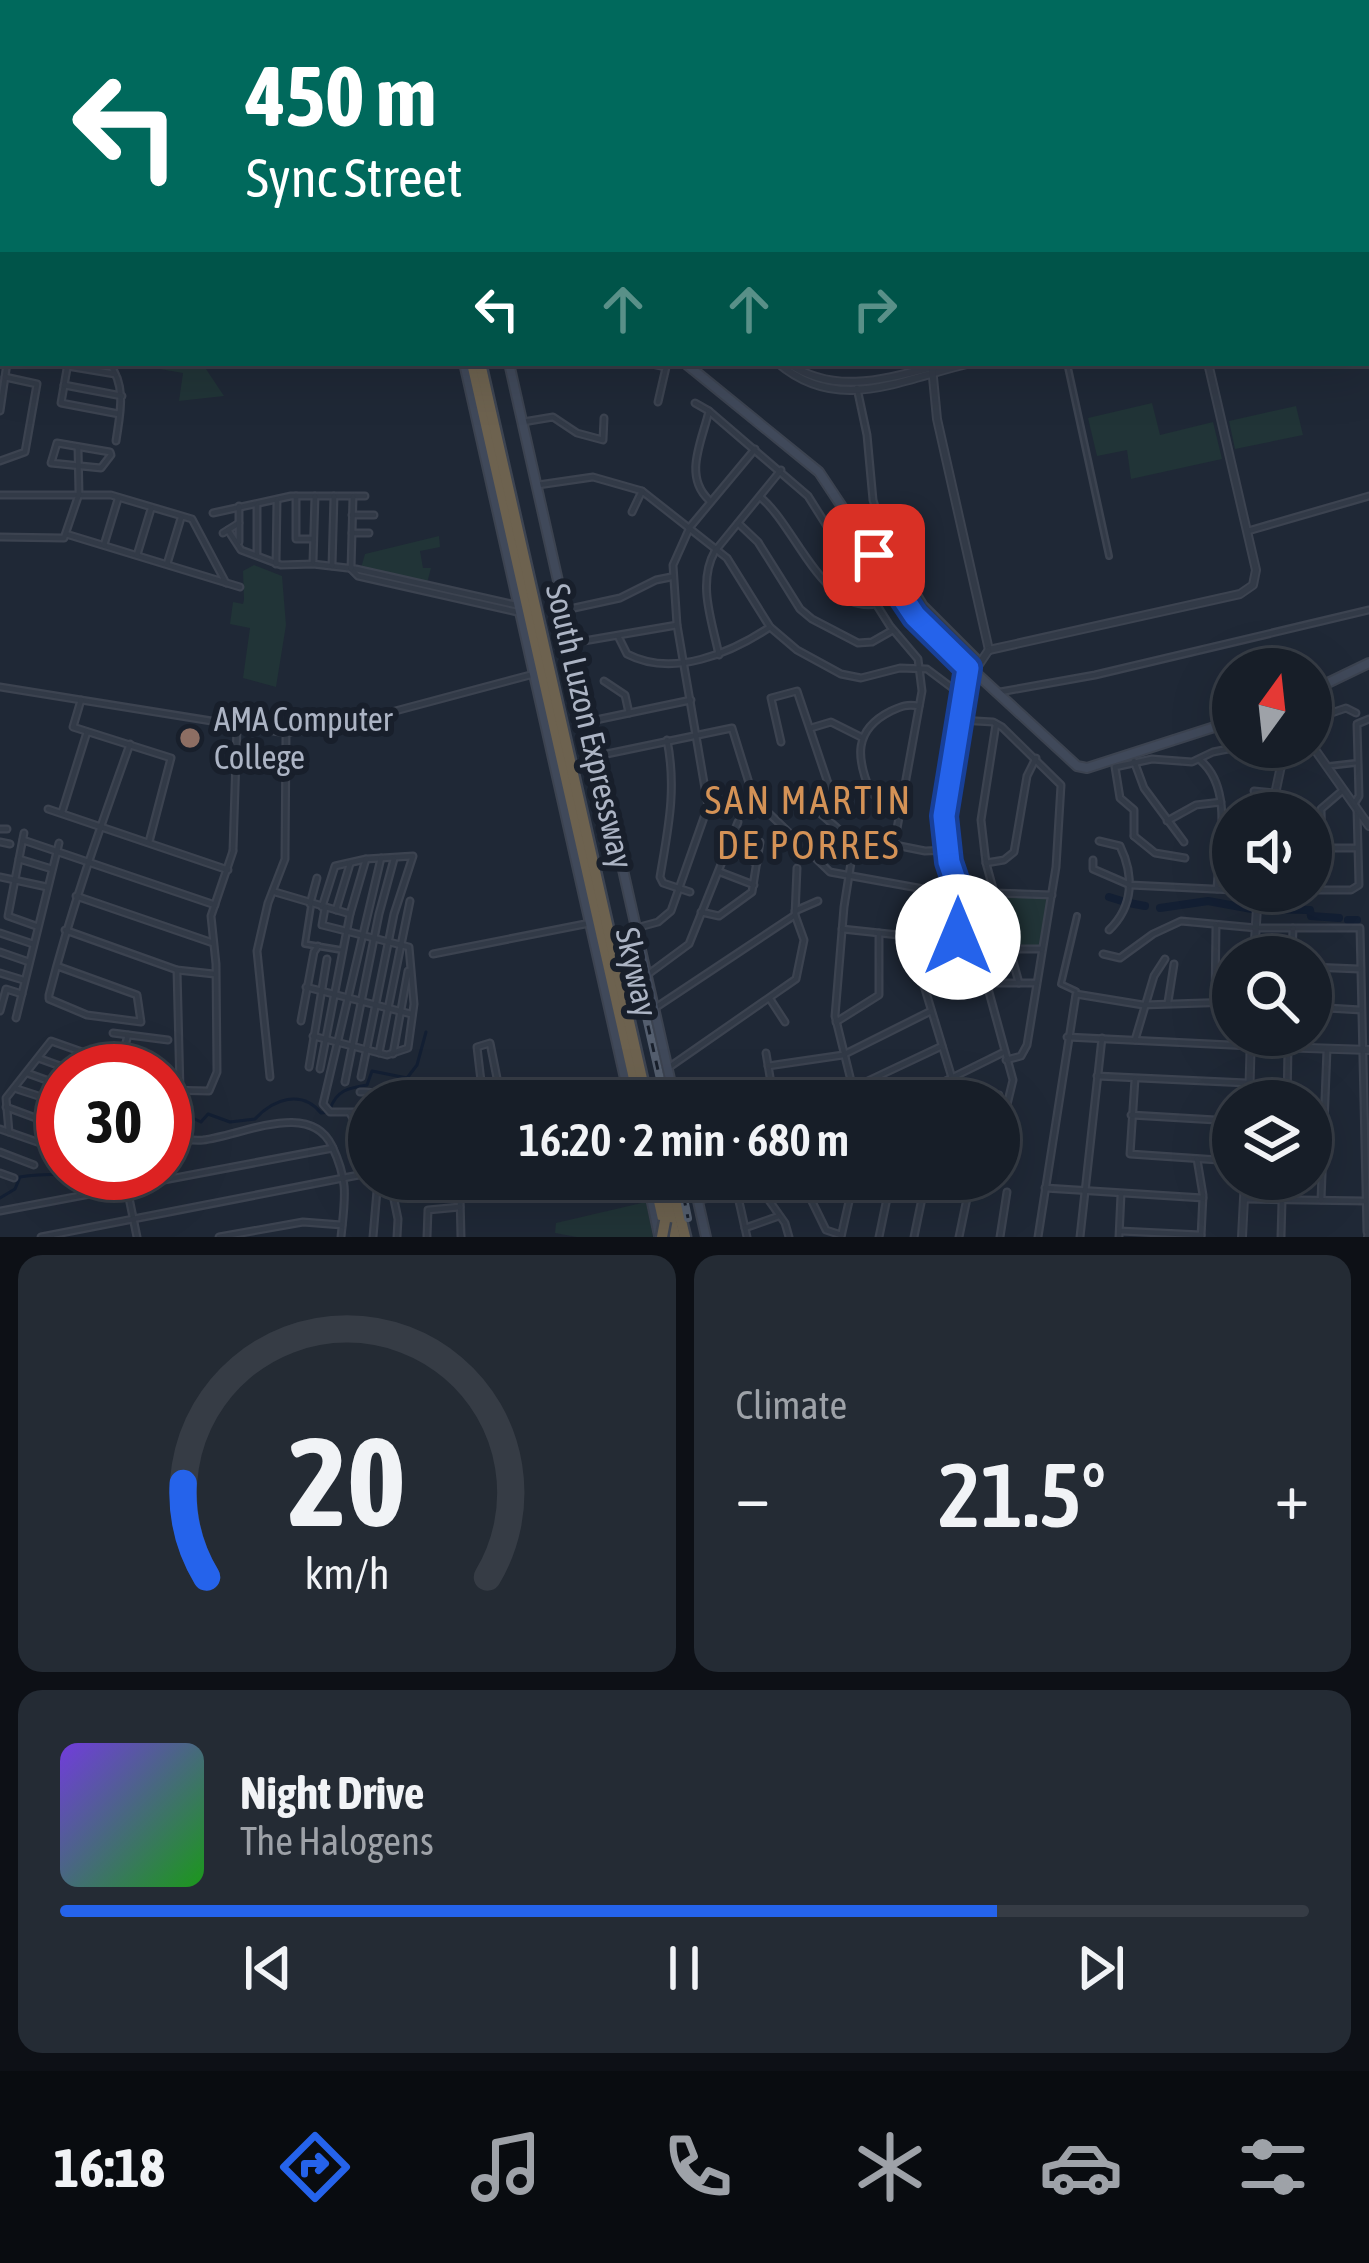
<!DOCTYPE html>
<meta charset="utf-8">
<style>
:root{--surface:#171e28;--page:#242b34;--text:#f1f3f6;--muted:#9ea2a8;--line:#363c45;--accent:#2563eb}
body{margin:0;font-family:"Asap Condensed",sans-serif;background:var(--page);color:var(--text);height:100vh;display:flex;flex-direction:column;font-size:45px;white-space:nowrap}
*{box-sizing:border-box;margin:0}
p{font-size:39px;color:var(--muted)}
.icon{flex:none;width:66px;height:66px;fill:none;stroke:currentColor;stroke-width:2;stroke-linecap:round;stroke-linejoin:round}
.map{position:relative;height:1237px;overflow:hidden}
.details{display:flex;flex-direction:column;gap:18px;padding:18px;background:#0d1016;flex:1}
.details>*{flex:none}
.hud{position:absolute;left:0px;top:0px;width:1371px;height:366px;box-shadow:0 12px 48px #0002,0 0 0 3px var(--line);background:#00695c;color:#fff;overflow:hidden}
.needle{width:78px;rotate:15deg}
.controls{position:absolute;left:1212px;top:648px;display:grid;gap:24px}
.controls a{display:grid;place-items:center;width:120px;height:120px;border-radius:50%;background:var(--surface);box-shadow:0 12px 48px #0002,0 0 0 3px var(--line);font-size:60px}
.speed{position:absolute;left:36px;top:1044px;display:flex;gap:24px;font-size:60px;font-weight:700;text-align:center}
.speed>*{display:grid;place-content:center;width:156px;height:156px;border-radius:50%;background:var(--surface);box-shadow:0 12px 48px #0002,0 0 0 3px var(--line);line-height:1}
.speed .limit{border:18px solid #d22;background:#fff;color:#111}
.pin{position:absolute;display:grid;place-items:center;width:102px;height:102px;color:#fff;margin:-51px;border-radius:24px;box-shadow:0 6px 18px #0006}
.me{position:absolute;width:132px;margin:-66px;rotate:0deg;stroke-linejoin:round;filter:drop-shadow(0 0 9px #0008)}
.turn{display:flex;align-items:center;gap:42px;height:252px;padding:0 48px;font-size:54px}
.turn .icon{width:156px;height:156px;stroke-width:2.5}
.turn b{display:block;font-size:84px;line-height:102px}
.lanes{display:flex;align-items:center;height:114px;padding:0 48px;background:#0003;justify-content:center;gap:60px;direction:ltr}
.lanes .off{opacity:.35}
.big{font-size:90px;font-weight:600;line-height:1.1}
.details .card{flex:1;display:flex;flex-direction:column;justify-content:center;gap:18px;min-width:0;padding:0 42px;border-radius:24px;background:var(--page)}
.details .dial{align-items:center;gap:0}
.dial svg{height:312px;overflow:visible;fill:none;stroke:var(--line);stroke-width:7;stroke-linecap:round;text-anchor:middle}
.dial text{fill:var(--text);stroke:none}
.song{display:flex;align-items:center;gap:36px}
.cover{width:144px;height:144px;border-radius:18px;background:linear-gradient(135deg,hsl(260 70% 55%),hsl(120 70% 35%))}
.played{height:12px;border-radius:6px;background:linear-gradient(90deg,var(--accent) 75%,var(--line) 75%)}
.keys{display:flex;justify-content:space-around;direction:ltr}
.heat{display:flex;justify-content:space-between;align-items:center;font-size:66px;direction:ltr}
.details .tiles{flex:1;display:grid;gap:18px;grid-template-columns:1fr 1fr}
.card:last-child{grid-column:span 2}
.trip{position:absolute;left:348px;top:1080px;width:672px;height:120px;border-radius:60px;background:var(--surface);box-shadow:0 12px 48px #0002,0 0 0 3px var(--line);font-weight:600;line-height:120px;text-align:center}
.tabs{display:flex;height:192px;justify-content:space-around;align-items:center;background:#090c10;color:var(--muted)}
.tabs .icon{width:84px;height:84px}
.tabs .current{color:var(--accent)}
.tabs b{font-size:54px;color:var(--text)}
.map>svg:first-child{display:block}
.green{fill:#213437}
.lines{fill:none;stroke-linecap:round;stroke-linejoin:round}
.stream{stroke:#131f33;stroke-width:3}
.river{stroke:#131f33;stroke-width:8}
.pedestrian-casing{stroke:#3c4350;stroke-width:8}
.minor-casing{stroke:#3c4350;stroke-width:9}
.tertiary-casing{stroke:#3c4350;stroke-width:10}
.secondary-casing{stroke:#3c4350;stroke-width:12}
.motorway-casing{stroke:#3d4451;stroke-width:15}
.pedestrian{stroke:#323a47;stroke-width:3}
.minor{stroke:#323a47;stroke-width:4.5}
.tertiary{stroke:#323a47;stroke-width:6}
.secondary{stroke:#40495a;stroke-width:8}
.motorway{stroke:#6d624f;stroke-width:10}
.rail-casing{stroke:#545e6e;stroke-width:8}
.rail{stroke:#181f2b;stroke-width:3;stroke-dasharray:9;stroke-linecap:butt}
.motorway-bridge-casing{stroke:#3d4451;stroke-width:15;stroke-linecap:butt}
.motorway-bridge{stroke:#6d624f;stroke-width:10}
.route-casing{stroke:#184099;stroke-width:30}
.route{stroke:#2563eb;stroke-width:21}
.education-dot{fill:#8d6e63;stroke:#181f2b;stroke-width:4.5}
.labels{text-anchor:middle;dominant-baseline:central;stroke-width:12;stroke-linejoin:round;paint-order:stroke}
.poi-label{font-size:33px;fill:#acb4c4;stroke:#181f2b;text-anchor:start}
.street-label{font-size:33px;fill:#acb4c4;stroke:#181f2b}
.quarter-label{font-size:39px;letter-spacing:3px;fill:#d49256;stroke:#181f2b}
</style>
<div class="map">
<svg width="1369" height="1237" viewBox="0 0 1369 1237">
<rect width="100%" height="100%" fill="#1f2836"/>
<g class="green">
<path d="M125,363H202L224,396L179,401L183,373Z"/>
<path d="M1152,403L1160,435L1213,422L1222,459L1131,479L1127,450L1097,456L1088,418Z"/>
<path d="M1296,406L1303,435L1235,449L1229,421Z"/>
<path d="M439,536L440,547L420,551L423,568H431L427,583L361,568L365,554Z"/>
<path d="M254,565L282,576L286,625L276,687L243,678L250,628L230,624L233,602L243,604L244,600L243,571Z"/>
<path d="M997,894L1050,896L1040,948L1010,947Z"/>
<path d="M646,1202L653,1237H577L555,1233L556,1223Z"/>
</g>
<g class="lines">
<g class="stream">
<path d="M0,121L3,122"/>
<path d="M330,1109C337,1090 348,1088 367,1085L372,1071L407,1078L417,1065L426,1032"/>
<path d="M165,1116L182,1113L201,1122L208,1114L230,1122L255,1119C273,1099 302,1089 321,1113L329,1112"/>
<path d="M0,1198L15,1189L20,1177C47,1172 73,1176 101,1173"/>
</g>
<g class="river">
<path d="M1109,897L1122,901"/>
<path d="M1129,903L1145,906"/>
<path d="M1160,908L1208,901L1252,909"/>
<path d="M1264,909L1310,910L1311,916L1339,918"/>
<path d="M1348,920H1357"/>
</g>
<g class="pedestrian-casing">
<g id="pedestrian">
<path d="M1067,363L1109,556"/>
<path d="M1329,766L1355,763"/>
<path d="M311,906L305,944L341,950"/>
<path d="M1076,991L1061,984L1077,916"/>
</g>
</g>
<g class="minor-casing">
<g id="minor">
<path d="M64,0L65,3"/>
<path d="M118,0L119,3"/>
<path d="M671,0L672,3"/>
<path d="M551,3L572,0"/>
<path d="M1368,116H1369"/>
<path d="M0,148H3"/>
<path d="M0,182H3"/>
<path d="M0,216L3,215"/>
<path d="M0,249H3"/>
<path d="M0,314H3"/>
<path d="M1368,326H1369"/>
<path d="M0,346H3"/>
<path d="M68,363L61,403L119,414"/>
<path d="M109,363C127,387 120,413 116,441"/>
<path d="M648,363L666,367"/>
<path d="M67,366L115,374"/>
<path d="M64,385L122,396"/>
<path d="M857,388L867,435L873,500L887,544L924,605L977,658"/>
<path d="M658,402L667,363"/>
<path d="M695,403L709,411L808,496L890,626L918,659L922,691L894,845"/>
<path d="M0,411L7,363"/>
<path d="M523,422L553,417L577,433L603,440L604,418"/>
<path d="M57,443L110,452L111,455L101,468L51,463Z"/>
<path d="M0,461L25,452L37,384L5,377"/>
<path d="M538,485L593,477L642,491L727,558L770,627L797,650L841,674L861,678L900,668L927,669L963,696"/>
<path d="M0,495H111L192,519L226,583"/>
<path d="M296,496V539H313"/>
<path d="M760,497C796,526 822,613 876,604"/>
<path d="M709,500C683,476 702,441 709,411"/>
<path d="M632,512L642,491"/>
<path d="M213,513L291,496H365"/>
<path d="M352,515H374"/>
<path d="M738,523L758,542L800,609L812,619L858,643L872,642L893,630"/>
<path d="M228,530L241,550L281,565L313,564L356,569L516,605"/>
<path d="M1248,531L1369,496"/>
<path d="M223,533L239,523"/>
<path d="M352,533H369"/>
<path d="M66,534L240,587"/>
<path d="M0,537L64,538L79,494L78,447"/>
<path d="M239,542V506"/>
<path d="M104,545L118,499"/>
<path d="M257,553V505"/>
<path d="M137,555L151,509"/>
<path d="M313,562L315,496"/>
<path d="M167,564L181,518"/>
<path d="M276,564L277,500"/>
<path d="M332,566L334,496"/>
<path d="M351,569L358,576L517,612"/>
<path d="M351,569L353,497"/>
<path d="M565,610L620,598L656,580L671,577"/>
<path d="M618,636L627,654C673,678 731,653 770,627"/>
<path d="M572,643L677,625"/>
<path d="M719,655C712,621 697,583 715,551L781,470"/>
<path d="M968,669L948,779L945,824L950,866L969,919L1013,1080L1005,1113"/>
<path d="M604,681L625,695L629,713"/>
<path d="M0,687L286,733L339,726L534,674"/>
<path d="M1000,692L1095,675L1369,610"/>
<path d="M81,700L73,727L171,758L149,842"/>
<path d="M959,720L993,722L1002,727L1061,785L1056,867L1027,1045L1021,1056L1006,1060"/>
<path d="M1311,720L1346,708L1356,713"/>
<path d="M591,721L691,700"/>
<path d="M996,724L981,820L986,863L1019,983"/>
<path d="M811,728L831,722L861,737"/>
<path d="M667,740C677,789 668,829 660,877L663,883L690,892"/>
<path d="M781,742L771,698L797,691L832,795L820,813L845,835L925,851L947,850"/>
<path d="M597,756L732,728L754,799L830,872L940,892L958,890"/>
<path d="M1200,760C1234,788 1219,848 1217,889"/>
<path d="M1134,761L1144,788L1184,842"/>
<path d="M1254,791L1273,793"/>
<path d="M1354,804L1359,796L1357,724L1369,719"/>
<path d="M902,805L884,802L871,793C856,758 853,730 891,711C902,706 907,704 919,706"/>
<path d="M48,809L228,870"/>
<path d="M62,812L87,732"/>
<path d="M1167,821L1196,805L1221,802"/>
<path d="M0,829H7"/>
<path d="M24,833L8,916L36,926"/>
<path d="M1134,836V810L1120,798L1115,767L1152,759L1192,762L1213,752L1238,747"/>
<path d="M1134,836L1155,853L1185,858"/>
<path d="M855,837L844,907L835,1016L856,1101"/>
<path d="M23,840L215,905"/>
<path d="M1099,841L1120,846C1134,875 1134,906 1109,930"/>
<path d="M0,842L10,844"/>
<path d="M1322,847L1321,809L1342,791"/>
<path d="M1311,848H1357"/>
<path d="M233,850L237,727"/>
<path d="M729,851L757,863"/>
<path d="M19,859L52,869"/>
<path d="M1093,860V869L1130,885L1233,890"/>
<path d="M986,863L1004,860L1014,852L1027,776L1036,758"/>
<path d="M720,872L754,885"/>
<path d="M0,877L47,887"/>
<path d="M1311,890H1351L1359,885L1357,810"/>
<path d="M275,892L350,914"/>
<path d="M994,893L1052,895"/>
<path d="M76,896L213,943"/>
<path d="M310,904L317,878"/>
<path d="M322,907L335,866L366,859L413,856L394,914L361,1077"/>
<path d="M336,910L350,864"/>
<path d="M795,911L818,901"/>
<path d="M701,912L719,916L752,892L760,842L736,829"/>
<path d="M636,928L658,922L671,911L708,806L677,625L673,565L690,527L755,449"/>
<path d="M842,929L936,939L973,933"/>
<path d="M65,930L177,970L214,974"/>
<path d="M0,933L33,944"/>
<path d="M918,937V966L952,1078"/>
<path d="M977,949H1042"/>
<path d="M0,952L29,962"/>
<path d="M433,954L590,923"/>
<path d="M1103,954L1120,958L1153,934L1181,921L1256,928H1360L1367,1232"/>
<path d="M1292,957L1293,928"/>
<path d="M57,966L137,995L141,1022L87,1015L49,999V995C71,909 100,828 130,744"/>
<path d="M1311,967L1359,969"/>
<path d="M177,970L180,1090"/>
<path d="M0,973L23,980"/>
<path d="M647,975L689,944L738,822"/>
<path d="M985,983H1036"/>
<path d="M306,987L411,1014"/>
<path d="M770,999L785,1022"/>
<path d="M1215,1001L1216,925"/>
<path d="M1168,1002L1174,964"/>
<path d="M1311,1007L1361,1010"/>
<path d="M655,1008L795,915"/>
<path d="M0,1011L6,989L22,994"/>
<path d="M16,1018L59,843"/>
<path d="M301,1021L314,952L318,946"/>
<path d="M836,1022L879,995V933"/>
<path d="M113,1033L168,1040"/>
<path d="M313,1036L387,1055L408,1048L414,1004L409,947L322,925L325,908"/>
<path d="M1067,1037L1251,1046"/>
<path d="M1135,1040L1154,976L1165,959"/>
<path d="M379,1053L410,901"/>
<path d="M766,1053L774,1101"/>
<path d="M393,1054L408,971"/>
<path d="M38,1058L74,1071"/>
<path d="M120,1064L128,1035"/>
<path d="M768,1066L843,1055L931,1011"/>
<path d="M309,1067L327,959"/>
<path d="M668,1068L796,979L804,940L795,915L797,868"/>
<path d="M320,1069L350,914L366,859"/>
<path d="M87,1071L93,1054"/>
<path d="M27,1073L63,1086"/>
<path d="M1097,1076L1247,1083"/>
<path d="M270,1077L257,951L268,903L285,859L286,734"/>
<path d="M1135,1079L1130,1154L1233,1161"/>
<path d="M345,1082L379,914L394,859"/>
<path d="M17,1089L63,1104"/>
<path d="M165,1090L209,1091L217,1072L216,964L211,916L233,851"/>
<path d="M360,1092C390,1090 397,1108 427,1083L447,1098L461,1101"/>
<path d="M465,1101L467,1082H494L497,1078L490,1043L477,1047L481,1081"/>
<path d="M765,1101L853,1088L942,1046"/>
<path d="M905,1101L1002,1053"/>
<path d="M987,1101L999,1095"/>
<path d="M1287,1101L1288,1048"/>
<path d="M6,1107L63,1128"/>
<path d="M369,1112H330L323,1104L381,858"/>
<path d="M350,1113L369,1150"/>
<path d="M1131,1115L1233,1121"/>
<path d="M0,1129L63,1151"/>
<path d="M9,1132L6,1098L51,1041L136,1071"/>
<path d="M165,1139C178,1138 190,1141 203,1140C241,1136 310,1099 332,1146C349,1182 345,1198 341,1237"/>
<path d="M59,1149L63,1137"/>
<path d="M0,1152L34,1165"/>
<path d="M1197,1159L1203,1195L1201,1237"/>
<path d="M0,1173L14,1178"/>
<path d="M128,1173L127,1188L137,1237"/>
<path d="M734,1179L747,1237"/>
<path d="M801,1179L826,1230L841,1235"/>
<path d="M952,1179L970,1184L981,1179"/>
<path d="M378,1184L392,1190L398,1219L397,1237"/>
<path d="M1045,1188L1203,1198"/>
<path d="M460,1196L461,1237"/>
<path d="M1245,1199L1365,1201"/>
<path d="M698,1200L761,1189L785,1223L789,1237"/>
<path d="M1321,1200L1327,1049"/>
<path d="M0,1211L333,1148"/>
<path d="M745,1228L779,1216"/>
<path d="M1120,1231L1201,1235"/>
<path d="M41,1237L369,1173"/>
<path d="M219,1237L303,1222L342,1225"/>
<path d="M373,1237L378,1179"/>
<path d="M427,1237L428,1210L460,1207"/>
<path d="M841,1237L854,1179"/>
<path d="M879,1237L891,1179"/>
<path d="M914,1237L926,1179"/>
<path d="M959,1237L970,1184"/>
<path d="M1000,1237L1007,1192"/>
<path d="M1038,1237L1076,994L1143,1005L1233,1002"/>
<path d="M1080,1237L1102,1038"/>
<path d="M1119,1237L1121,1194"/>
<path d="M1281,1237L1282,1201"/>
</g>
</g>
<g class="tertiary-casing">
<g id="tertiary">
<path d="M168,3L179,0"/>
<path d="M1282,3L1283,0"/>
<path d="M0,46H3"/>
<path d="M1368,46H1369"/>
<path d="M1368,259H1369"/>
<path d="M1368,281H1369"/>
<path d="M778,363C839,415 901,379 971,363"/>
<path d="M788,363C838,398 894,376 948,363"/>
<path d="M932,367L937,419L989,650"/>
<path d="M989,650L1240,594L1253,585L1256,570L1208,363"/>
<path d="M974,672L988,651"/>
<path d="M1311,744L1369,826"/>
<path d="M1271,813L1285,747"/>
<path d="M1254,957L1258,891"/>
<path d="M1251,1046L1369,1050"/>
<path d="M1249,1101L1251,1035"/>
<path d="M1242,1237L1245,1179"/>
<path d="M1368,1237L1369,1232"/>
</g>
</g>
<g class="secondary-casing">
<g id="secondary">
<path d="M373,0L374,3"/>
<path d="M440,3V0"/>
<path d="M464,363L630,1101"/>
<path d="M509,363L675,1101"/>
<path d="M685,363L819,472L915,617L1077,766L1087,768L1233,721"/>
<path d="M1311,691L1369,663"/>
<path d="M647,1179L659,1236"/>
<path d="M693,1179L706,1237"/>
</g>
</g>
<g class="motorway-casing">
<g id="motorway">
<path d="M383,0L384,3"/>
<path d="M399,0V3"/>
<path d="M407,0L408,3"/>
<path d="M431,0V3"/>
<path d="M472,363L639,1101"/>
<path d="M480,363L647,1101"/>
<path d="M654,1179L665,1228"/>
<path d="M662,1179L675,1237"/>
<path d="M671,1179L685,1237"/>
</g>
</g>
<use href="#pedestrian" class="pedestrian"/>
<use href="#minor" class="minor"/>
<use href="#tertiary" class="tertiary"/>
<use href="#secondary" class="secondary"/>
<use href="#motorway" class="motorway"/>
<g class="rail-casing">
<g id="rail">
<path d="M636,973L665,1101"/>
<path d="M680,1179L688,1218"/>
</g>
</g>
<use href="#rail" class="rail"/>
<g class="motorway-bridge-casing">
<path id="motorway-bridge" d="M662,1237L665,1221"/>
</g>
<use href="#motorway-bridge" class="motorway-bridge"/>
</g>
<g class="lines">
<g class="route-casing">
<path id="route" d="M874,555L915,616L968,668L944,816L949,862L973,933L958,937"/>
</g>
<use href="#route" class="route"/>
</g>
<circle class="education-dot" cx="190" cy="738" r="12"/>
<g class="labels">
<g class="poi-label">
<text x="214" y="719">AMA Computer<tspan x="214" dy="38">College</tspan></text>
</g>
<g class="street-label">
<text transform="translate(590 726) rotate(77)">South Luzon Expressway</text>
<text transform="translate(637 972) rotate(77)">Skyway</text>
</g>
<g class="quarter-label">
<text x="809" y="800">SAN MARTIN<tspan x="809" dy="45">DE PORRES</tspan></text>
</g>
</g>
</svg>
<div class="controls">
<a><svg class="needle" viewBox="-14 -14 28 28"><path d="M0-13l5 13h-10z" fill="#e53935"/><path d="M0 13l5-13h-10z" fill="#9ea2a8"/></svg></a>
<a><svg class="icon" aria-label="sound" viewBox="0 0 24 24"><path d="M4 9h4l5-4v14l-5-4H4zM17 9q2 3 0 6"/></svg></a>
<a><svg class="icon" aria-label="search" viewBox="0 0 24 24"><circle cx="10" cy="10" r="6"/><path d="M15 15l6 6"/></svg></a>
<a><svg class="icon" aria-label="layers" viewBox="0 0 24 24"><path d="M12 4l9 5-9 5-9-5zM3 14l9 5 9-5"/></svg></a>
</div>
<div class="speed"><div class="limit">30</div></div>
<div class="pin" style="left:874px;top:555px;background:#d93025"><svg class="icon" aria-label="arrive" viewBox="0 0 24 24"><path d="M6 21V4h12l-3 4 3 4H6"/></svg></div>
<svg class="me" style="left:958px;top:937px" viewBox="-20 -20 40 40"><circle r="19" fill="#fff"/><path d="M0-13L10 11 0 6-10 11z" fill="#2563eb"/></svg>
<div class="trip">16:20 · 2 min · 680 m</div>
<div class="hud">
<div class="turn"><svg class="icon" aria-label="left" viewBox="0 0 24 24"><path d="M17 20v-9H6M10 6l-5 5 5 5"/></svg><div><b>450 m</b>Sync Street</div></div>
<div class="lanes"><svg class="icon" aria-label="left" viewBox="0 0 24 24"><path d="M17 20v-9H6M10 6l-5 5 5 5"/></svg><svg class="icon off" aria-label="ahead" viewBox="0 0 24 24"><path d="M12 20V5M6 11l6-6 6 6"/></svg><svg class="icon off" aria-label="ahead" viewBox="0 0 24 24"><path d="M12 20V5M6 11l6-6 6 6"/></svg><svg class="icon off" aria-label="right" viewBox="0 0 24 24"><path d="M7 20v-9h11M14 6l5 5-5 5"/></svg></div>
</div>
</div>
<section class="details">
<div class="tiles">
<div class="card dial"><svg viewBox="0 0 100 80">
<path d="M14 69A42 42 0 1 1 86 69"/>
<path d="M14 69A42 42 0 0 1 8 45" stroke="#2563eb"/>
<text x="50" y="56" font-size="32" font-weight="700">20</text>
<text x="50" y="72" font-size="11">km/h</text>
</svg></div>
<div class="card"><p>Climate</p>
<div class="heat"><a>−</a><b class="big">21.5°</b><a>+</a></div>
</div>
<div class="card">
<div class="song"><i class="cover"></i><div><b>Night Drive</b><p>The Halogens</p></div></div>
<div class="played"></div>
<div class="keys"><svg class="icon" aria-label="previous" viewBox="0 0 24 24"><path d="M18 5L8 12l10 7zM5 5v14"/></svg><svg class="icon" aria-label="pause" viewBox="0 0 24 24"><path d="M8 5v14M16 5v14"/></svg><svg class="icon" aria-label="next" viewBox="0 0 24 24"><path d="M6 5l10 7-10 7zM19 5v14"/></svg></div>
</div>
</div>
</section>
<nav class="tabs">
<b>16:18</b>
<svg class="icon current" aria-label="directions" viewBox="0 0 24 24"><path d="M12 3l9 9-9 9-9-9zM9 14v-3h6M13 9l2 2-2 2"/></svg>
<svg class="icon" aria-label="music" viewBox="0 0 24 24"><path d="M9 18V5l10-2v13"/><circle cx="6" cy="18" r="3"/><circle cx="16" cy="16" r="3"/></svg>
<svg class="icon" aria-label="phone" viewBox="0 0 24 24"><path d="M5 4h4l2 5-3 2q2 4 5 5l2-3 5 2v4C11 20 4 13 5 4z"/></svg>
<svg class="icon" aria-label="climate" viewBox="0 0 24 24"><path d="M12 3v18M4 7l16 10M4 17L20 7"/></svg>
<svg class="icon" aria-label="car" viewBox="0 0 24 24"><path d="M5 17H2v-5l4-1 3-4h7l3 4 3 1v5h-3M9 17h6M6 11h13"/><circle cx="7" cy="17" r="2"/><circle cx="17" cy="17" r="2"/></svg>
<svg class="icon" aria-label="filters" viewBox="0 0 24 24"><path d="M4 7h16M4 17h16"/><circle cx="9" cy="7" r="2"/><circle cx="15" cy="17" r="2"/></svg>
</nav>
